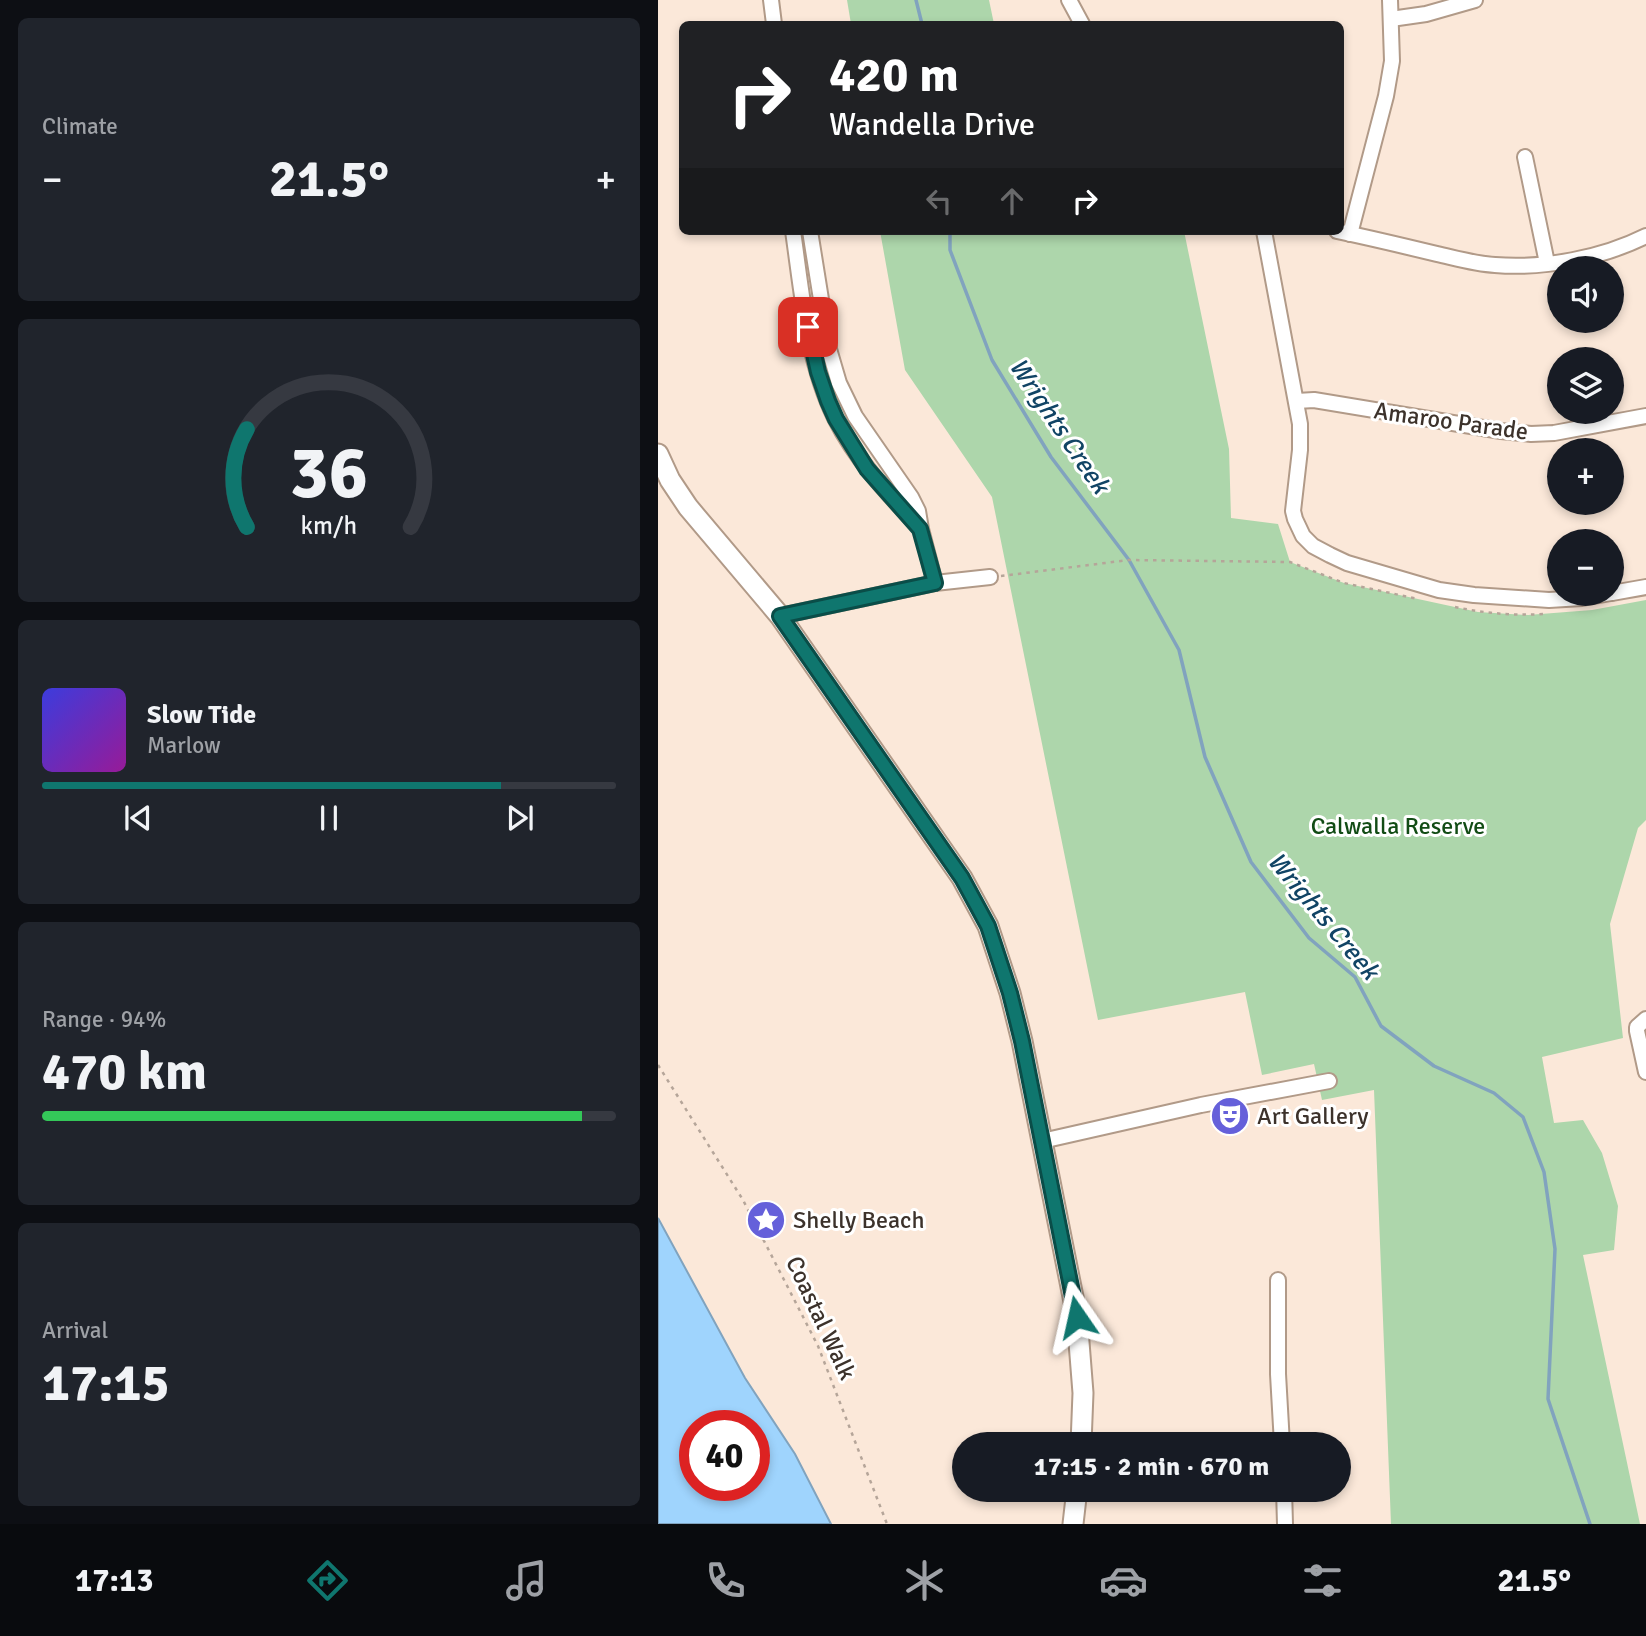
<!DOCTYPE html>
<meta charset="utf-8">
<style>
:root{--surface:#171b24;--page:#20242c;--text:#f1f3f6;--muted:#9ea1a6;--line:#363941;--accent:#0f766e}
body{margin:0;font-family:Signika,sans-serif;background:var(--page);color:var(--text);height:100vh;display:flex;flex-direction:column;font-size:26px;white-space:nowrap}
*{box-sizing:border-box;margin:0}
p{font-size:23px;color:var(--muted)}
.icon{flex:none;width:38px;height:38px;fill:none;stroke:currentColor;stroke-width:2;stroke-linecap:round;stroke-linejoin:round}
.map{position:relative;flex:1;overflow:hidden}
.side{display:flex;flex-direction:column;gap:18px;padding:18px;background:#0d0f14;width:658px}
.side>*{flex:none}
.hud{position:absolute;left:21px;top:21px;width:665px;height:214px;border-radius:10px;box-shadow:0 4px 10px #0003;background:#202124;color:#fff;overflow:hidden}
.tools{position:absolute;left:889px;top:256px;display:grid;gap:14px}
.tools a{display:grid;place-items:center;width:77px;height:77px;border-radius:50%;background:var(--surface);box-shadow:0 4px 10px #0003;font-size:35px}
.speed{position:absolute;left:21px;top:1410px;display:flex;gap:14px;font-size:35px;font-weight:700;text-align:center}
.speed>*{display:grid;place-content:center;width:91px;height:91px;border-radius:50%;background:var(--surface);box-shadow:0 4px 10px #0003;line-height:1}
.speed .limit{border:10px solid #d22;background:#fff;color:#111}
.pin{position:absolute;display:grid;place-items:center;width:60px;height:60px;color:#fff;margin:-30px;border-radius:14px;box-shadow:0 4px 10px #0006}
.me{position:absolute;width:77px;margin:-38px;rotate:349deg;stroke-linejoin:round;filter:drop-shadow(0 0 5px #0008)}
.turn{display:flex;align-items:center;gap:24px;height:147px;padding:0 35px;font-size:32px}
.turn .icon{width:91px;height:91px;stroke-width:2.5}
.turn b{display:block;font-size:49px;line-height:60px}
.lanes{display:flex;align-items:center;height:66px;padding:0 35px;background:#0003;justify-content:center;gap:35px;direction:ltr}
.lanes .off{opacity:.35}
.big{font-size:52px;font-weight:800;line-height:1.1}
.side .tile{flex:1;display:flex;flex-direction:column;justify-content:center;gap:10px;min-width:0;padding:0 24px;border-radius:10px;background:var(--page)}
.side .dial{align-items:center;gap:0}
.dial svg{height:182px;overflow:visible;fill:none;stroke:var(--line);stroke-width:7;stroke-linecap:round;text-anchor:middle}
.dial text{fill:var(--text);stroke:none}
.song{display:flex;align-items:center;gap:21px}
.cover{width:84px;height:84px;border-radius:10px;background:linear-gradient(135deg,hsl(240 70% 55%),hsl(300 70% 35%))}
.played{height:7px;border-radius:4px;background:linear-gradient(90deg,var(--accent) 80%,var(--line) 80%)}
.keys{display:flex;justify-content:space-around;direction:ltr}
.heat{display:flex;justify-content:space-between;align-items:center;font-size:38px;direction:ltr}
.charge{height:10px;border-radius:5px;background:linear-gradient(90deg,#34c759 94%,var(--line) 0)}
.trip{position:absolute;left:294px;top:1432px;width:399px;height:70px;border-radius:35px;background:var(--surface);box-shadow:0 4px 10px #0003;font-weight:800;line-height:70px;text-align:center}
.dock{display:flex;height:112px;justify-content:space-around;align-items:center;background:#090b0e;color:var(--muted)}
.dock .icon{width:49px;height:49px}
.dock .current{color:var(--accent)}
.dock b{font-size:32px;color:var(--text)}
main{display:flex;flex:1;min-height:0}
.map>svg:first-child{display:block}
.green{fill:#add6ab}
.water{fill:#9fd4fd;stroke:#81a3be;stroke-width:2;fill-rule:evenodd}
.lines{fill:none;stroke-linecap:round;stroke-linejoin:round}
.stream{stroke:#81a3be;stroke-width:3.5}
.street-casing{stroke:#b19a88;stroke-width:18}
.secondary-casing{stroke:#b19a88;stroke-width:23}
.path{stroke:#b5a599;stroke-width:2.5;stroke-dasharray:3.5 5;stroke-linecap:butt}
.street{stroke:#fff;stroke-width:14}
.secondary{stroke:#fff;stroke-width:19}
.route-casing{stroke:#0a4d48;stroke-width:18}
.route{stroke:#0f766e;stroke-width:12}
.labels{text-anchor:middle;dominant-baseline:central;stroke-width:6;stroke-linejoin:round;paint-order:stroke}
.street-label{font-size:24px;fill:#3c322b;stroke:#fff}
.park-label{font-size:24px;fill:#124c15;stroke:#fff}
.poi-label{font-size:24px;fill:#3c322b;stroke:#fff;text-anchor:start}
.water-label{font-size:26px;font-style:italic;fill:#114465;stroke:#fff}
</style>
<main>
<section class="side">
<div class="tile"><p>Climate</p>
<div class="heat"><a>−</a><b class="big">21.5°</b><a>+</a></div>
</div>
<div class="tile dial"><svg viewBox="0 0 100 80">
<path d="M14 69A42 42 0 1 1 86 69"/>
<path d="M14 69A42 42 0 0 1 14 26" stroke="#0f766e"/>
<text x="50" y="56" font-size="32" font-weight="700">36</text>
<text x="50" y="72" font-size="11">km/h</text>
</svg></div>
<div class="tile">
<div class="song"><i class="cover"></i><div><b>Slow Tide</b><p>Marlow</p></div></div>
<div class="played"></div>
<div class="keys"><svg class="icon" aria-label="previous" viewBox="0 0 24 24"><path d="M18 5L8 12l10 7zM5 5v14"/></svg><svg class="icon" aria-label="pause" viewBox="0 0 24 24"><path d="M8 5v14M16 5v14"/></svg><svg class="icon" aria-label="next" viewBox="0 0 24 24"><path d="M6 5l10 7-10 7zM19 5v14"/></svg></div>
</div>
<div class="tile"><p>Range · 94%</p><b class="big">470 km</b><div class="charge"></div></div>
<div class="tile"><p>Arrival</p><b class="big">17:15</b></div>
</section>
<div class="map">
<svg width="988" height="1524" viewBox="0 0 988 1524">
<rect width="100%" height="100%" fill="#fbe8d9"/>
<g class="green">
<path d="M189,0H331L336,24H193Z"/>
<path d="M222,231H526L571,449L573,518L620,524L632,562L686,583L820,612L870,615L934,610L988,600V820L980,828L952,924L965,1038L884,1057L896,1123L925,1120L944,1153L960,1206L956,1250L925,1255L982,1524H733L716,1090L664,1100L656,1064L604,1075L587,992L440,1020L334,497L247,370Z"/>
</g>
<path class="water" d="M0,1218L87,1378L137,1454L173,1524H0ZM37,1426H96V1486H37Z"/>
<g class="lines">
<g class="stream">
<path d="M258,0L264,24"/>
<path d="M292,231V250L334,360L393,457L471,560L521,650L547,757L593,862L651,938L697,977L723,1026L776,1066L836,1093L865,1117L886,1172L897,1249L890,1399L932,1524"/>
</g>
<g class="street-casing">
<g id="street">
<path d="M113,0L116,24"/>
<path d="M411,0L424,24"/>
<path d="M733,19L768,14L817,0"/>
<path d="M867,157L889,263"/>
<path d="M135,231C144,293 149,361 177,418C198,460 230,494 262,528"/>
<path d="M152,231L171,349L181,383L197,416L253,497L260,511L263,529L277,583"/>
<path d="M606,231L642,424V450L635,511L637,519L645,536L655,546L672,555L689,563L781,590L816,595L891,600L924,598L953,593"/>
<path d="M679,231C712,238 746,246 779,254C797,258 817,264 837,265C886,269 944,258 988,236"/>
<path d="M692,234L728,96L734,61L732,0"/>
<path d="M639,401L656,400L843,431L873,434L896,433L988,416"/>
<path d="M954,593L988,587"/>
<path d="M122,616L277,583L332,577"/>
<path d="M988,1019L979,1027V1031L988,1072"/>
<path d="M384,1141L543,1105L671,1081"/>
<path d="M620,1280V1374L624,1444"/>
<path d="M626,1489L627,1524"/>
</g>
</g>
<g class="secondary-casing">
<g id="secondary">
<path d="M0,454L12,480L30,507L122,616L304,878L330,926L352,993L364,1041L419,1317L425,1393L423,1444"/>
<path d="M415,1524L419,1489"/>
</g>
</g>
<g class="path">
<path d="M343,576L471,560L632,562L686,583L760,599"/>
<path d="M797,607C826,613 855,616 885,614"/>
<path d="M0,1065L85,1200L160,1346L229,1524"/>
</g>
<use href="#street" class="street"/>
<use href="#secondary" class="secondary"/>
</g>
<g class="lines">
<g class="route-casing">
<path id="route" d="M150,327L160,372L170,401L178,419L209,469L262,529L277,583L122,616L304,878L330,926L352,993L364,1041L419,1317"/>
</g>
<use href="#route" class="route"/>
</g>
<defs>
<g id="theatre-disc" transform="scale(2.0125)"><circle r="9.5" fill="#6560da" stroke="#fff"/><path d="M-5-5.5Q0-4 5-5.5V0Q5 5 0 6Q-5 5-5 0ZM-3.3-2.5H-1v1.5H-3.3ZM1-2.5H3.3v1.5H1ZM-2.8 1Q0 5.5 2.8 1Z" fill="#fff"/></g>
<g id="sight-disc" transform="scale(2.0125)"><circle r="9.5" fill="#6560da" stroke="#fff"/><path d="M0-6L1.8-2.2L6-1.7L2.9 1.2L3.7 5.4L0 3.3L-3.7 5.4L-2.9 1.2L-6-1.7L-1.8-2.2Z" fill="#fff"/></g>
</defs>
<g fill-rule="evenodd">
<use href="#theatre-disc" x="572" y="1116"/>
<use href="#sight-disc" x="108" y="1220"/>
</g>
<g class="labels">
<g class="street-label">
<text transform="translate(793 421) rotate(8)">Amaroo Parade</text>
<text transform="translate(163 1318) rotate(65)">Coastal Walk</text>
</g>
<g class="park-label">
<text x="740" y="826">Calwalla Reserve</text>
</g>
<g class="poi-label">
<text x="599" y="1116">Art Gallery</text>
<text x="135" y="1220">Shelly Beach</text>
</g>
<g class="water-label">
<text transform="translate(401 426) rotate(56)">Wrights Creek</text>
<text transform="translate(665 916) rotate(50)">Wrights Creek</text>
</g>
</g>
</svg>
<div class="tools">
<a><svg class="icon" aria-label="sound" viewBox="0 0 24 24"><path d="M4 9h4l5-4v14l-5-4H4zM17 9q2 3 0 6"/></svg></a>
<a><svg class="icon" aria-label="layers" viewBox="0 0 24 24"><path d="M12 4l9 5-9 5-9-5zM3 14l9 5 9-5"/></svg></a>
<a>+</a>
<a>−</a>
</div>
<div class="speed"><div class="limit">40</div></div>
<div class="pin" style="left:150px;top:327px;background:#d93025"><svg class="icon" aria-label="arrive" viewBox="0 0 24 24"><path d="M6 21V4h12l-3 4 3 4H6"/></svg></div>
<svg class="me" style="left:419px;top:1317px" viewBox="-20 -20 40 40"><path d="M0-17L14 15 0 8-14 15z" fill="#0f766e" stroke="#fff" stroke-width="4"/></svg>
<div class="trip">17:15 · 2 min · 670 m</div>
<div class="hud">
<div class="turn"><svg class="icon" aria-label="right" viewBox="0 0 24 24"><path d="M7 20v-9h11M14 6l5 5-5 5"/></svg><div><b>420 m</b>Wandella Drive</div></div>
<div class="lanes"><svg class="icon off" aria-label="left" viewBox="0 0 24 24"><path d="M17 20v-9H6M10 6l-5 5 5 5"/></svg><svg class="icon off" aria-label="ahead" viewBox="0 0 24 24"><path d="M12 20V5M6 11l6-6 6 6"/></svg><svg class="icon" aria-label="right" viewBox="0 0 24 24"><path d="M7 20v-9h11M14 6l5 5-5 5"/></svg></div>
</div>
</div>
</main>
<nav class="dock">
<b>17:13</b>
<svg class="icon current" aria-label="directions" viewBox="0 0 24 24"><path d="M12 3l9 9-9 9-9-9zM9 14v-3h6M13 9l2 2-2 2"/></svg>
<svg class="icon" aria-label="music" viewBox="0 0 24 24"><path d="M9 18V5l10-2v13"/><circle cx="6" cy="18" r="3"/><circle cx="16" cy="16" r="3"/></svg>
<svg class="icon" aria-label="phone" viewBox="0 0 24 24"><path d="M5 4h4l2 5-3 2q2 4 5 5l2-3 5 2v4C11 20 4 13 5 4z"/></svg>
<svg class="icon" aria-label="climate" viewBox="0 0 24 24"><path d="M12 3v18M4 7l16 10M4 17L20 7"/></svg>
<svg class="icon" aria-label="car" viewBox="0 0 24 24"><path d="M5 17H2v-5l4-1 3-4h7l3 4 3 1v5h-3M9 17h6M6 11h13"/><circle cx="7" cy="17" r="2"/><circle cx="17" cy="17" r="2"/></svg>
<svg class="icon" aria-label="filters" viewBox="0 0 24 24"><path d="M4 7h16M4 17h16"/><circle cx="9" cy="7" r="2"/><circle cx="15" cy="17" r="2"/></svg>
<b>21.5°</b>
</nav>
